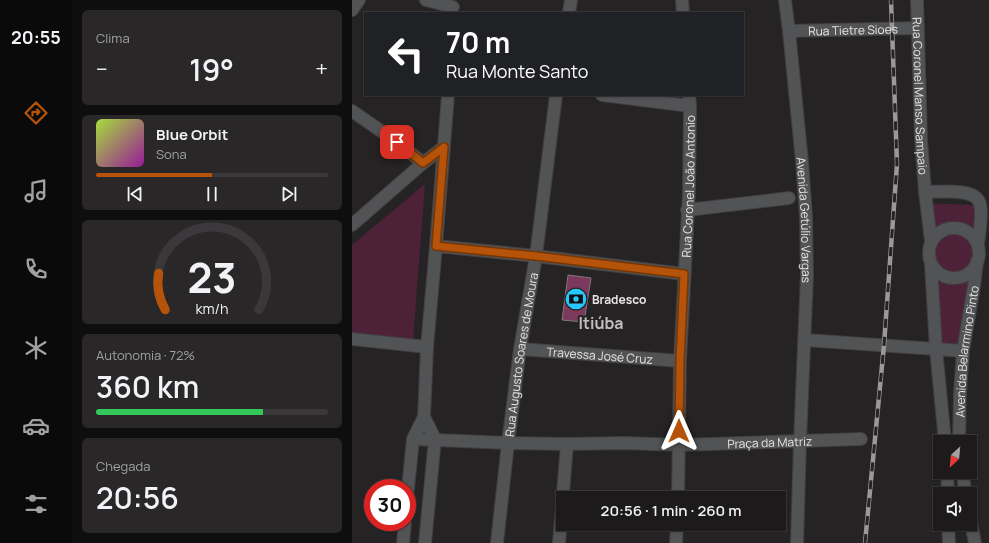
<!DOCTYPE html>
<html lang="pt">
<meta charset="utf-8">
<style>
:root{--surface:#1c1a1b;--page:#292728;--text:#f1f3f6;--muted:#a0a1a3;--line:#3a383a;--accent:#b45309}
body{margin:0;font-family:Manrope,sans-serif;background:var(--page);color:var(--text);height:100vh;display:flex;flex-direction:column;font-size:15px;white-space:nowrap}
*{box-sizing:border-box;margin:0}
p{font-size:13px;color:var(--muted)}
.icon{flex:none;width:22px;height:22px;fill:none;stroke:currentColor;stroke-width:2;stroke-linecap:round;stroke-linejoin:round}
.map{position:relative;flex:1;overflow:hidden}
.drawer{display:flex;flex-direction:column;gap:10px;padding:10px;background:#0f0e0f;width:280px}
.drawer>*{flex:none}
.top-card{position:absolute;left:12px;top:12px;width:380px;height:84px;border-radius:0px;box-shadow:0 1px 3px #0004,0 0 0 1px var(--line);background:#202124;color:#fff;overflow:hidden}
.needle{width:26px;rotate:206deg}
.tools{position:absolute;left:581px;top:435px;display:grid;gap:8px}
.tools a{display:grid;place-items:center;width:44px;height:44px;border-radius:0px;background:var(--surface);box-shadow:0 1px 3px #0004,0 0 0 1px var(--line);font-size:20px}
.speed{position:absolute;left:12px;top:479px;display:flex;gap:8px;font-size:20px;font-weight:700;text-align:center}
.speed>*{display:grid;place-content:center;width:52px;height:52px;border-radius:50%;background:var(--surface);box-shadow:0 1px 3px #0004,0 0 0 1px var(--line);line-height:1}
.speed .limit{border:6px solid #d22;background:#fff;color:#111}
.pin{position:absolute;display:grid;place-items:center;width:34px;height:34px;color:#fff;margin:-17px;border-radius:8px;box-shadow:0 2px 6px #0006}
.me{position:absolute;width:44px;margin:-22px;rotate:0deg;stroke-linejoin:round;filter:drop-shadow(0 0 3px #0008)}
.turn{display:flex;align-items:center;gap:14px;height:84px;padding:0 16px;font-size:18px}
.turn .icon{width:52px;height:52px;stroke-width:2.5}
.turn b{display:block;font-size:28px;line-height:34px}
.big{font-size:30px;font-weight:600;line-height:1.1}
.drawer .tile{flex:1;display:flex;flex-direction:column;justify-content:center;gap:6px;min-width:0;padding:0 14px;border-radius:6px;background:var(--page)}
.drawer .dial{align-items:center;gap:0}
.dial svg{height:104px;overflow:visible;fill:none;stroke:var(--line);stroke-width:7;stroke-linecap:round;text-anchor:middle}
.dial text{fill:var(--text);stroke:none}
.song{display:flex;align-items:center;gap:12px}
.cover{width:48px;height:48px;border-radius:6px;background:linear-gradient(135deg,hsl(80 70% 55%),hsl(300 70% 35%))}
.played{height:4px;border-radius:2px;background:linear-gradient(90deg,var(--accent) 50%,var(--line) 50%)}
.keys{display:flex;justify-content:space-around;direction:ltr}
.heat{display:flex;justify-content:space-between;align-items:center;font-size:22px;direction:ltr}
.charge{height:6px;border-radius:3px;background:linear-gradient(90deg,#34c759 72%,var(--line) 0)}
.trip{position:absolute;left:204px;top:491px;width:230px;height:40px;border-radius:0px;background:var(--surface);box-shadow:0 1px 3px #0004,0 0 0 1px var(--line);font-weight:600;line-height:40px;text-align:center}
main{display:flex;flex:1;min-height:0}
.tab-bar{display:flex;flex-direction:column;width:72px;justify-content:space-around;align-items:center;background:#0b0a0b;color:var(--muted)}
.tab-bar .icon{width:28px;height:28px}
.tab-bar .active{color:var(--accent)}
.tab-bar b{font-size:18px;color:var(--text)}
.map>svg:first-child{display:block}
.green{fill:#4d2239}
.building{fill:#7c395d;stroke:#7c797a}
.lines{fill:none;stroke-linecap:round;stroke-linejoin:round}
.street-casing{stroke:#413e3f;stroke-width:14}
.street{stroke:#525354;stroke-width:12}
.rail-casing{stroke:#9b9899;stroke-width:4.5}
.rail{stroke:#262324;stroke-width:3;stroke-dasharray:9;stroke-linecap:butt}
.route-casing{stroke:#753606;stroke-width:10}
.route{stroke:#b45309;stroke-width:7}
.labels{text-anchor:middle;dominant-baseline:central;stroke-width:4;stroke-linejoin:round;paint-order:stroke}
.street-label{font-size:12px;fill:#e8e6e6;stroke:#262324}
.poi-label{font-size:12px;font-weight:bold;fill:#e8e6e6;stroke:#262324;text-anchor:start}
.district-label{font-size:16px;font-weight:bold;fill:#c4c0c2;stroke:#262324}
</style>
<main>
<nav class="tab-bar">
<b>20:55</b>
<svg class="icon active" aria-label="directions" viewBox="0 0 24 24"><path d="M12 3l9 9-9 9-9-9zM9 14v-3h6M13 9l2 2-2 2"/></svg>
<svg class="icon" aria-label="music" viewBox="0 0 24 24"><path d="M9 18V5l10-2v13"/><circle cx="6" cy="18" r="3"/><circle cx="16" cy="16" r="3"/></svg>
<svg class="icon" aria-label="phone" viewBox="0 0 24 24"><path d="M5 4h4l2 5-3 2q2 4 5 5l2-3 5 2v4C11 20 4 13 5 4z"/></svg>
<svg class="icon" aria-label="climate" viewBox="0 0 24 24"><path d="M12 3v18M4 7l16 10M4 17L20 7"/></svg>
<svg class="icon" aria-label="car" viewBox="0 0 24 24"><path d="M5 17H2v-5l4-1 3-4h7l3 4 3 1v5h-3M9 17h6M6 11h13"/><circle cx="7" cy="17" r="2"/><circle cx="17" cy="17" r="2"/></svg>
<svg class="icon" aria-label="filters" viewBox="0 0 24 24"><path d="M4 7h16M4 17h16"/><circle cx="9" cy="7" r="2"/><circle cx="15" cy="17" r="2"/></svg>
</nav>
<section class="drawer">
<div class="tile"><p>Clima</p>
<div class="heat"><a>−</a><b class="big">19°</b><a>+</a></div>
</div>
<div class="tile">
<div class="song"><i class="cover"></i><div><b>Blue Orbit</b><p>Sona</p></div></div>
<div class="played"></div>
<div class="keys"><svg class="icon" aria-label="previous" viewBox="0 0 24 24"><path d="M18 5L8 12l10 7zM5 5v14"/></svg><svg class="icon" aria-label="pause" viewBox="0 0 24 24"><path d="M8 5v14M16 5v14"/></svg><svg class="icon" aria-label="next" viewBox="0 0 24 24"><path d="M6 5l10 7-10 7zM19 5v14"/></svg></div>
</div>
<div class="tile dial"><svg viewBox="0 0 100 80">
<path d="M14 69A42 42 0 1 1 86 69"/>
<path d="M14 69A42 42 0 0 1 9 41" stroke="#b45309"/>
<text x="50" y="56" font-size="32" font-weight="700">23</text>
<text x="50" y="72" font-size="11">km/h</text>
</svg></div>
<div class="tile"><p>Autonomia · 72%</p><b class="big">360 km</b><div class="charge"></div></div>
<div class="tile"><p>Chegada</p><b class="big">20:56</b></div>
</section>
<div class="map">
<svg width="637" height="543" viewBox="0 0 637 543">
<rect width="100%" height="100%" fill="#262324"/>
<g class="green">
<path d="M73,184L61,340L0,336V245Z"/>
<path d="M569,203L623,205L625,251L611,351L584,349Z"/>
</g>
<path class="building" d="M216,275L239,278L232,322L210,320Z"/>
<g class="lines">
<g class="street-casing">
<g id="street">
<path d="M74,0L101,7"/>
<path d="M330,0L331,13"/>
<path id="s1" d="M433,0L437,31L450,162L454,216L455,275L448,441L445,543"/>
<path id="s2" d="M565,0L569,139L573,192L579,241"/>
<path d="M0,10L7,0"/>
<path d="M217,13L219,0"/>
<path id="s3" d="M437,31L566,28"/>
<path d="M250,95L338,106"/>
<path d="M0,111L45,142L71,163"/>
<path d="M573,192C587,192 624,187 628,204C631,215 627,233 626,245"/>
<path d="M335,210L437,198"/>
<path d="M0,225L71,163L92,147"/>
<circle cx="602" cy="253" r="25"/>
<path d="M84,246L184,256L332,274"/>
<path d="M579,264L584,349L593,442"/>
<path d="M0,339L75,347"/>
<path d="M453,340L584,349L611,351"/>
<path id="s4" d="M168,349L328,361"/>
<path d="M72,417L83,439L73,543"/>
<path id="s5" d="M61,439L156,443L215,444L273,443L327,445L509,439"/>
<path id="s6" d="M607,442L608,394L611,351L622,286L625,261"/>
<path d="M595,472L596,494"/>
<path d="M611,472L613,494"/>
<path d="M55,498L61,439L72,417L75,347L84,246L96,95"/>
<path id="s7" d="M326,498L328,361L337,192L338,106L337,95"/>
<path d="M618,518L623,543"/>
<path d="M596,524L597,543"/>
<path d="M51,543L53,522"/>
<path id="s8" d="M145,543L156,443L168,349L184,256L204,95"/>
<path d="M207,543L215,444"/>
<path d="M324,543L325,524"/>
</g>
</g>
<use href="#street" class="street"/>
<g class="rail-casing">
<path id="rail" d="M513,543L532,345L545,164L539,0"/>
</g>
<use href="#rail" class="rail"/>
</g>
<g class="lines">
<g class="route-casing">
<path id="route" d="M45,142L71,163L92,147L84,246L184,256L332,274L328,361L327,431"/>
</g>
<use href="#route" class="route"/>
</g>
<defs>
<g id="bank-disc" transform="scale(1.15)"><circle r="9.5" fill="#27c8ff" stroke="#262324"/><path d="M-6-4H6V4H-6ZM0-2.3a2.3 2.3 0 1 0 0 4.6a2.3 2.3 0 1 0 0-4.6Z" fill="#111"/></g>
</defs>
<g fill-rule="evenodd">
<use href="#bank-disc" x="224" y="299"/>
</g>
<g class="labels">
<g class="street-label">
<text stroke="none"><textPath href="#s3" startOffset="64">Rua Tietre Sioes</textPath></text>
<text stroke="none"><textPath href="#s2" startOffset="96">Rua Coronel Manso Sampaio</textPath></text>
<text stroke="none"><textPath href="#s7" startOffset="312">Rua Coronel João Antonio</textPath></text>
<text stroke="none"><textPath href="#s1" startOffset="221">Avenida Getúlio Vargas</textPath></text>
<text stroke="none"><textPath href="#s6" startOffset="91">Avenida Belarmino Pinto</textPath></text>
<text stroke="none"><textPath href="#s8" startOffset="190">Rua Augusto Soares de Moura</textPath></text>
<text stroke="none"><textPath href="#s4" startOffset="80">Travessa José Cruz</textPath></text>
<text stroke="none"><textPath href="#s5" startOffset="357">Praça da Matriz</textPath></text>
</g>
<g class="poi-label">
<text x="240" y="299">Bradesco</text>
</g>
<g class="district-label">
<text x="249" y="323">Itiúba</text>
</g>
</g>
</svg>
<div class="tools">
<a><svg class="needle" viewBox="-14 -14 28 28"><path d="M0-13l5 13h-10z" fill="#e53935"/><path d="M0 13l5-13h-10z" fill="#a0a1a3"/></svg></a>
<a><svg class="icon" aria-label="sound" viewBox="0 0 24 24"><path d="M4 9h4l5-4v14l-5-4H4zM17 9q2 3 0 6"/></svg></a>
</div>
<div class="speed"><div class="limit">30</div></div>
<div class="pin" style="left:45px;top:142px;background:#d93025"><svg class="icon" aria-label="arrive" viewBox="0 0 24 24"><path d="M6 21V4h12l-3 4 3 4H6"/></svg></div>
<svg class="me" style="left:327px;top:431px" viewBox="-20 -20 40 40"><path d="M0-17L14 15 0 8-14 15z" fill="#b45309" stroke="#fff" stroke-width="4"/></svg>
<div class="trip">20:56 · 1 min · 260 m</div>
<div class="top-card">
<div class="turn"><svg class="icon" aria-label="left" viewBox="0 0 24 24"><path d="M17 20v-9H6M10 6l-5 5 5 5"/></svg><div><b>70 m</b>Rua Monte Santo</div></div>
</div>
</div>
</main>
